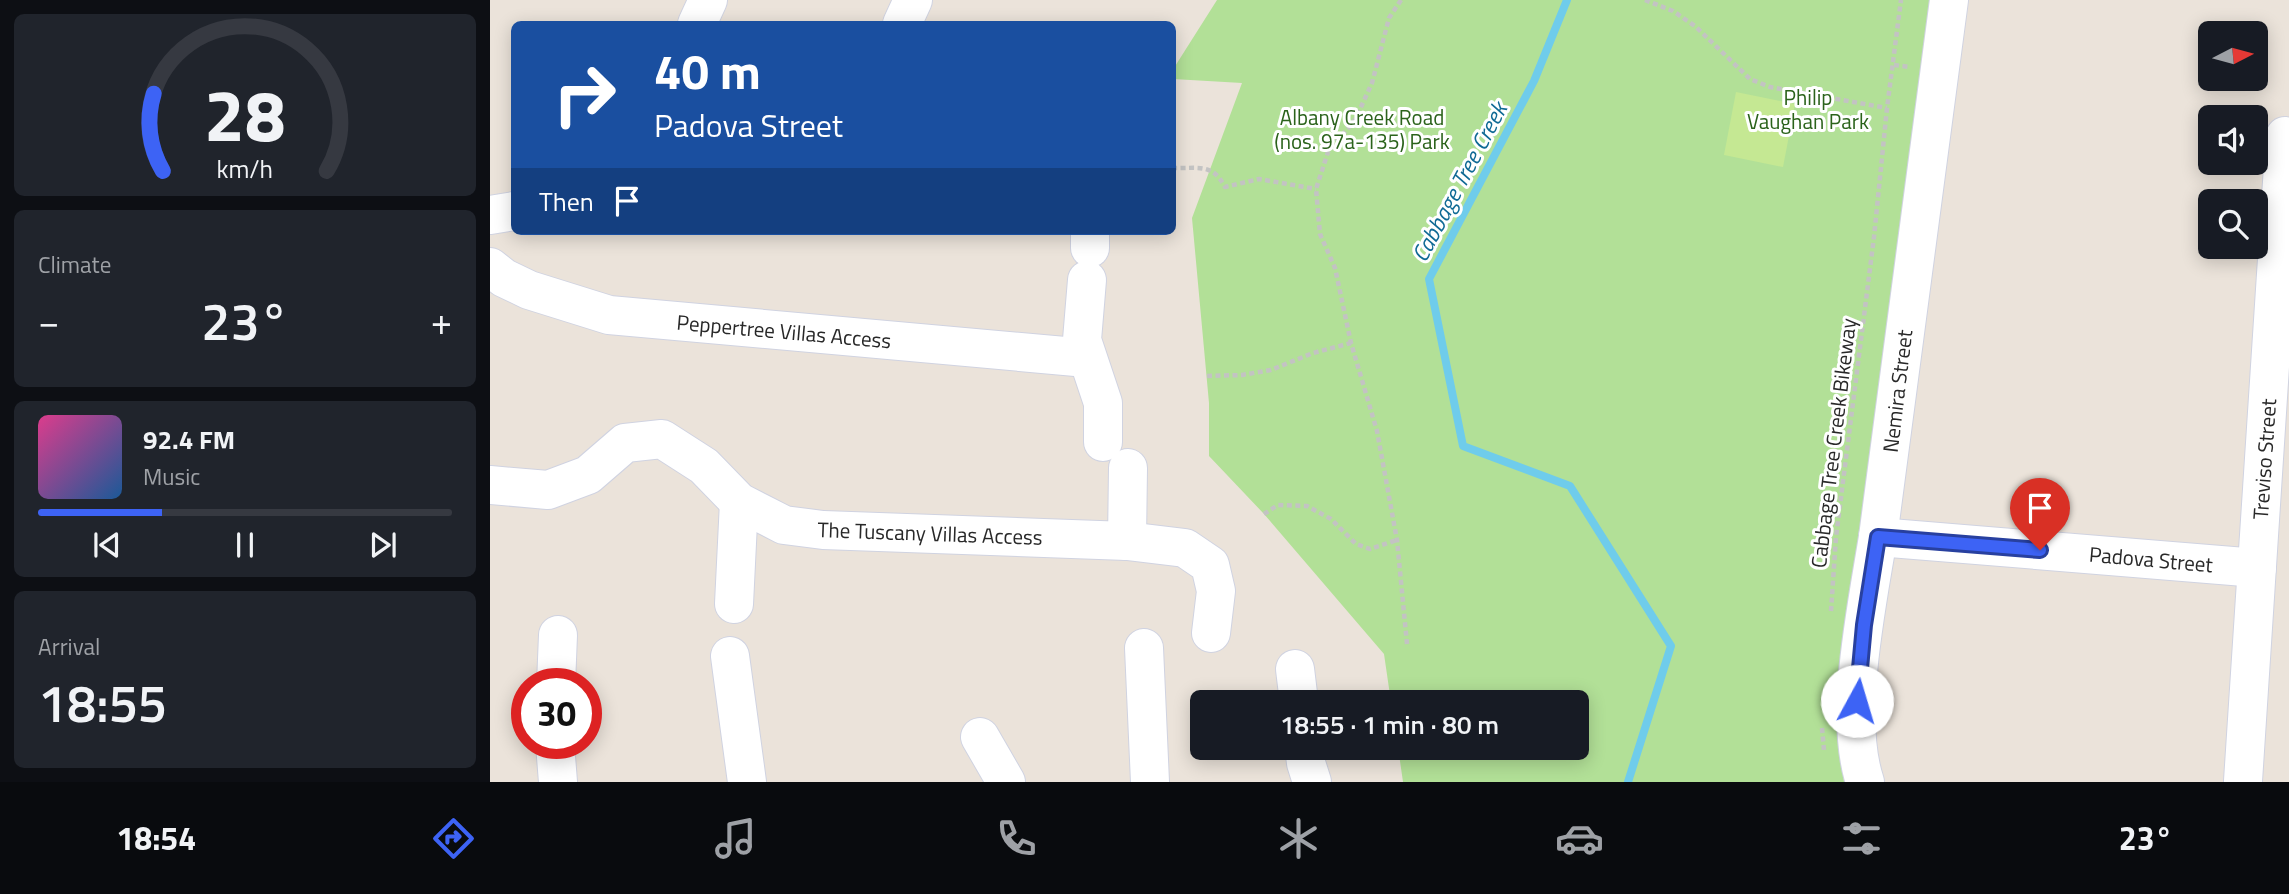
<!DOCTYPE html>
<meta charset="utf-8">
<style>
:root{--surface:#171b24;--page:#20242c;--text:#f1f3f6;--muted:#9ea1a6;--line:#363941;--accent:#3d63f5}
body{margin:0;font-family:"Titillium Web",sans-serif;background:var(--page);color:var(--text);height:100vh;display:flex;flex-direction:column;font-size:26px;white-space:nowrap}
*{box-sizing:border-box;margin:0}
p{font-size:23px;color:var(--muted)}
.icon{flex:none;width:38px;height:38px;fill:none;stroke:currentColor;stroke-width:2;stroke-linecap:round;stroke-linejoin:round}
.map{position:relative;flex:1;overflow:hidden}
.panel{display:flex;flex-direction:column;gap:14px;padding:14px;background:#0d0f14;width:490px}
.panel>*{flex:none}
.banner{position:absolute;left:21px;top:21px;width:665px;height:214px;border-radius:10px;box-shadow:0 4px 18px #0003;background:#1a4fa0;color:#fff;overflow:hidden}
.needle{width:46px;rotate:84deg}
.buttons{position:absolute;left:1708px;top:21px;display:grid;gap:14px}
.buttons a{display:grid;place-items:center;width:70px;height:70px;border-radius:10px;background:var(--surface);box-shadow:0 4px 18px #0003;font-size:35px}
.speed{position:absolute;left:21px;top:668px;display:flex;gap:14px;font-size:35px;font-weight:700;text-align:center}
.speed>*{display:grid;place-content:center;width:91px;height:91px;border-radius:50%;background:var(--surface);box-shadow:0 4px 18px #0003;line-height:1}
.speed .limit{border:10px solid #d22;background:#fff;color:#111}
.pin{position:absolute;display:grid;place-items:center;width:60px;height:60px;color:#fff;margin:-72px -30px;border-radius:50% 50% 50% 0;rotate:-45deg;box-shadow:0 0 7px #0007}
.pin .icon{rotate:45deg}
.me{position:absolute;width:77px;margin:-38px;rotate:6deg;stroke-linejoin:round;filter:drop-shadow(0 0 5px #0008)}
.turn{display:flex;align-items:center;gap:24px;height:147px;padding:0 28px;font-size:32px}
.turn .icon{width:91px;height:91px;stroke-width:2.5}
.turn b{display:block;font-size:49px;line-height:60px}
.then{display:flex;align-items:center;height:66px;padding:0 28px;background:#0003;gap:14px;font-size:26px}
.big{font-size:52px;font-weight:600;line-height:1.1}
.panel .tile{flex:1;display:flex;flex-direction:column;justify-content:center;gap:10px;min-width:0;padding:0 24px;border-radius:10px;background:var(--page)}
.panel .dial{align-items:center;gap:0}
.dial svg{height:182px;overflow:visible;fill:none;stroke:var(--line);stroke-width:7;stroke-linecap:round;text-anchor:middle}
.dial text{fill:var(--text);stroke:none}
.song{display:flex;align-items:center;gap:21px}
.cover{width:84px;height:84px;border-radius:10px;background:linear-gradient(135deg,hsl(330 70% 55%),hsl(210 70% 35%))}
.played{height:7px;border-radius:4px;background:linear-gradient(90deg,var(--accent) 30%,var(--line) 30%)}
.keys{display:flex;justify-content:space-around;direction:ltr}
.heat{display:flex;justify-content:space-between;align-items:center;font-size:38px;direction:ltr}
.trip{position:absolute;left:700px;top:690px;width:399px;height:70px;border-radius:10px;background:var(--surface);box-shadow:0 4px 18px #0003;font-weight:600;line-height:70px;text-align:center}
.menu{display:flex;height:112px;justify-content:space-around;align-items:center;background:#090b0e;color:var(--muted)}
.menu .icon{width:49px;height:49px}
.menu .on{color:var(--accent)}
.menu b{font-size:32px;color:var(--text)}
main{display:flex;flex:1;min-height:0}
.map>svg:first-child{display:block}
.green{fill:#b2e097}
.pitch{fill:#c5e893}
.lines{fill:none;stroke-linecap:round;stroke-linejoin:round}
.stream{stroke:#6fcceb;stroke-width:8}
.minor-casing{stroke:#d0d3e1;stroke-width:40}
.path{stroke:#c3c3c3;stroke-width:4.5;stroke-dasharray:5 3.5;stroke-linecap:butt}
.minor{stroke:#fff;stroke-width:38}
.route-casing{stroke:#28409f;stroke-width:18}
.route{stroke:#3d63f5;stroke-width:12}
.labels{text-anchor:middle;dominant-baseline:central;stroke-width:6;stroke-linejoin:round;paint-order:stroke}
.park-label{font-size:21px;fill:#2b631b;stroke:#fff}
.street-label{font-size:21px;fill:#282828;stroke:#fff}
.water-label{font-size:23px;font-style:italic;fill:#106a95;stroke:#fff}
</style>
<main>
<section class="panel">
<div class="tile dial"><svg viewBox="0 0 100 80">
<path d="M14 69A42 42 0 1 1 86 69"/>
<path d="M14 69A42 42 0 0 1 10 35" stroke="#3d63f5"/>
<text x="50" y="56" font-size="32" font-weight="700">28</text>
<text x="50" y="72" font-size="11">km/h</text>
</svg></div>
<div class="tile"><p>Climate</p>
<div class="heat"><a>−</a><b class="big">23°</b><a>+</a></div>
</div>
<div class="tile">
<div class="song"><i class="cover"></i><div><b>92.4 FM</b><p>Music</p></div></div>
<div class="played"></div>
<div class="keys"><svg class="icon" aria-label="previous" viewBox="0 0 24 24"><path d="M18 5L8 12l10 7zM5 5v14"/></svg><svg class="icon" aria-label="pause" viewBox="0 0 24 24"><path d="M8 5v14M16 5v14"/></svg><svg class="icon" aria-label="next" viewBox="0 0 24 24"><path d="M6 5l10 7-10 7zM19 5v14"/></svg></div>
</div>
<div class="tile"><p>Arrival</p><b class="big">18:55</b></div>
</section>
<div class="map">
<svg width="1799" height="782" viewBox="0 0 1799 782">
<rect width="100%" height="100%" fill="#ebe3da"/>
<path class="green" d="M727,0H1442L1350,730L1354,782H913L908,747H1087V702H901L894,654L774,514L719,456V403L702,218L752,83L683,79L682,71Z"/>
<path class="pitch" d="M1246,92L1305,104L1293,167L1234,155Z"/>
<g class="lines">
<path class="stream" d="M1077,0L1044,81L939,279L973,446L1080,486L1181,646L1138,782"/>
<g class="minor-casing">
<g id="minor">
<path d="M207,24L218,0"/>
<path d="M412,24L423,0"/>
<path d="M0,215L24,211"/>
<path d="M600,248V231"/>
<path d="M0,267L14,278L39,290L119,315L597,358"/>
<path d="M597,280L592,340L613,403V442"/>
<path d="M0,485L58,490L98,475L135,443L172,439L214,466L249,502L294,525L333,530L637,541L695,548L720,565L726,591L721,633"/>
<path d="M1388,537L1767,568"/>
<path d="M637,541L638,468"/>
<path d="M244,604L249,502"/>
<path d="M654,648L660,782"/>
<path d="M240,656L257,782"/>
<path d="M805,669L809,702"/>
<path d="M66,684L68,635"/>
<path d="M490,737L516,782"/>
<path d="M65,744L68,782"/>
<path d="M814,747L816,763L822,782"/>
<path d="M1753,781L1795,136"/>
<path d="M1375,782C1353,716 1377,606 1388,537L1459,0"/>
</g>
</g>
<g class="path">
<path d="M911,0L899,18L882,83L865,120L838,152L826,189L830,234L845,268L861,343L887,431L907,540L917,644"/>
<path d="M1155,0L1183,11L1205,26L1260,79L1280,87L1397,108"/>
<path d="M1404,65L1420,67"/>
<path d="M682,168C707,169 722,162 735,187L769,179L826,189"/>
<path d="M717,376L752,375L781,370L823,353L861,343"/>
<path d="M774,514L788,505L817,506L841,519L866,544L880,549L907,540"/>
<path d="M1341,611L1346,537L1384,237L1397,108L1411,0"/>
<path d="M1332,728L1334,750"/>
</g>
<use href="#minor" class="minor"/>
</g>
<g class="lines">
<g class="route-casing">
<path id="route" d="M1367,701L1374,625L1388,537L1550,550"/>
</g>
<use href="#route" class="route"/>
</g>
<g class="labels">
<g class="park-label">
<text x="1318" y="97">Philip<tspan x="1318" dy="24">Vaughan Park</tspan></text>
<text x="872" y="117">Albany Creek Road<tspan x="872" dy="24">(nos. 97a-135) Park</tspan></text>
</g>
<g class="street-label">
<text transform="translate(294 331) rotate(5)">Peppertree Villas Access</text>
<text transform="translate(1407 391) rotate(-83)">Nemira Street</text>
<text transform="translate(1343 443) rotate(-83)">Cabbage Tree Creek Bikeway</text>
<text transform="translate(1774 459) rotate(-86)">Treviso Street</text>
<text transform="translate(440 533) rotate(2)">The Tuscany Villas Access</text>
<text transform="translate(1661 559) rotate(5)">Padova Street</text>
</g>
<g class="water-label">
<text transform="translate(969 182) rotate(-62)">Cabbage Tree Creek</text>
</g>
</g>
</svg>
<div class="buttons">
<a><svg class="needle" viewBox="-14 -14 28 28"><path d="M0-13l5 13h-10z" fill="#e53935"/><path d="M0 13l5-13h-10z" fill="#9ea1a6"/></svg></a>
<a><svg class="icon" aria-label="sound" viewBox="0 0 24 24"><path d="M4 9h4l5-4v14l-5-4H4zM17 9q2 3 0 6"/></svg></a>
<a><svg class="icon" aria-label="search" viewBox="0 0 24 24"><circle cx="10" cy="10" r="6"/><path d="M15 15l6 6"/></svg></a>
</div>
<div class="speed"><div class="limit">30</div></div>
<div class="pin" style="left:1550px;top:550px;background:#d93025"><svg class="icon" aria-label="arrive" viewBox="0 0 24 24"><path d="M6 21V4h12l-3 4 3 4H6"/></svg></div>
<svg class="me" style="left:1367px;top:701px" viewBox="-20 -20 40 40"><circle r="19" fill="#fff"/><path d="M0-13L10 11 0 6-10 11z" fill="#3d63f5"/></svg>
<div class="trip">18:55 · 1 min · 80 m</div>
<div class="banner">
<div class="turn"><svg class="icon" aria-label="right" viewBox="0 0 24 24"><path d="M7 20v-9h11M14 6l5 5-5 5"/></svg><div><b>40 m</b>Padova Street</div></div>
<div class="then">Then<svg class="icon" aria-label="arrive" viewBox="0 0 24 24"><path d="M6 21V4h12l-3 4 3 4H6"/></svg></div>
</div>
</div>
</main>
<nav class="menu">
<b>18:54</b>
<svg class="icon on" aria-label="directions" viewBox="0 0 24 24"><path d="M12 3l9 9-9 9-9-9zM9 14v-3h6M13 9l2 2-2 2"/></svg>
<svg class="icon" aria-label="music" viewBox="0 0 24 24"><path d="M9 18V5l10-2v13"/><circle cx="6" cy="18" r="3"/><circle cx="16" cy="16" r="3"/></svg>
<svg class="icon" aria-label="phone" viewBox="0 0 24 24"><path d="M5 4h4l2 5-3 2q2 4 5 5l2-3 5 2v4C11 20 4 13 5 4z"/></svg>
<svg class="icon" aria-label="climate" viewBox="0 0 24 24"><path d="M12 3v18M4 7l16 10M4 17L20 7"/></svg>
<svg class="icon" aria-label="car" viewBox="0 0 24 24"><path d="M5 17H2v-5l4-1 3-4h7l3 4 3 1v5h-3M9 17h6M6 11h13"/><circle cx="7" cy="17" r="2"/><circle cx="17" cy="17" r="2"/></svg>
<svg class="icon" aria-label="filters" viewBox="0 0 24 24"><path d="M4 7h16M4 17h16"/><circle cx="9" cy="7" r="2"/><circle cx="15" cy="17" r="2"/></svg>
<b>23°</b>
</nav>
